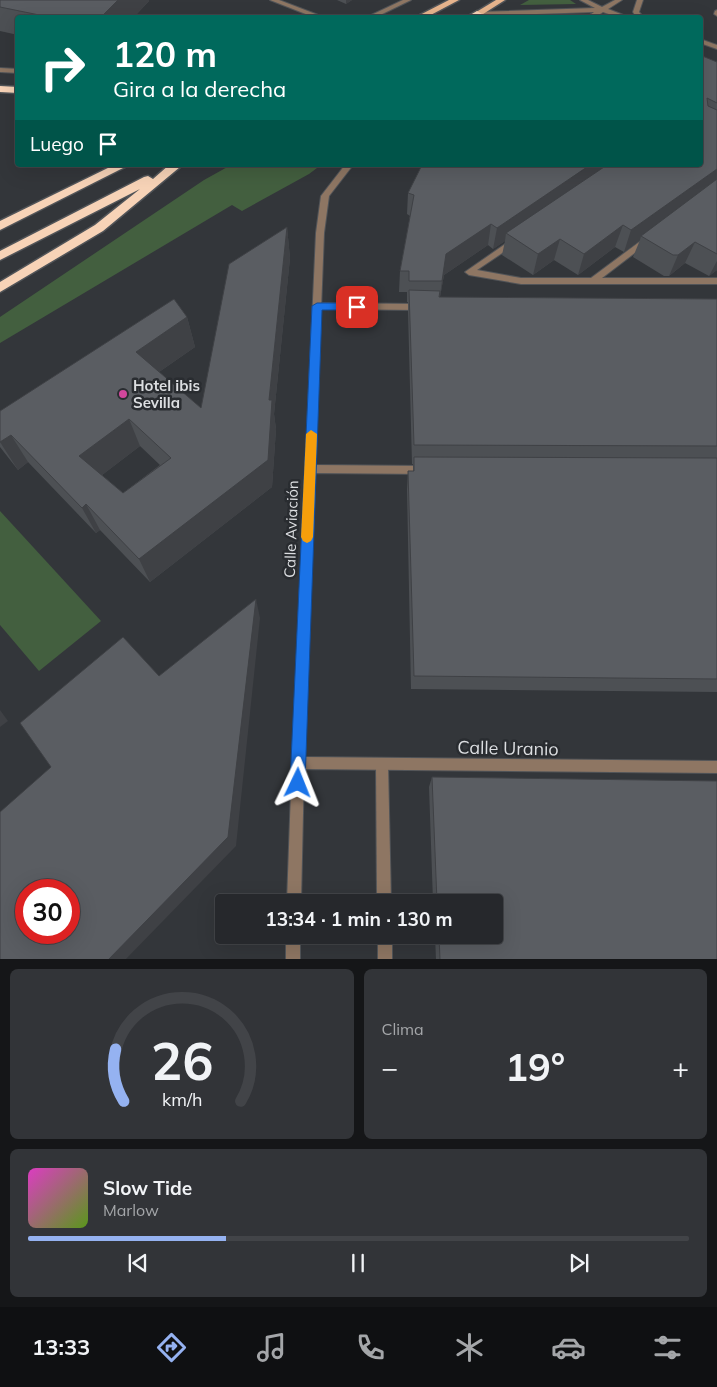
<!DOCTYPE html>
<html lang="es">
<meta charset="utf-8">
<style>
:root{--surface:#26282c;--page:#323438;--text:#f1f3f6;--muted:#a4a6a9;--line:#424448;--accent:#95b2f1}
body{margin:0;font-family:Mulish,sans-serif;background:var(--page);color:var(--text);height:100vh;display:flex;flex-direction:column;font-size:19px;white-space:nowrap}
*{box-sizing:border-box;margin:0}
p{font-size:16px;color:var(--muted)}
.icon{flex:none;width:28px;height:28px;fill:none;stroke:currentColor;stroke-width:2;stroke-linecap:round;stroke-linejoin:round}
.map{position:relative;height:959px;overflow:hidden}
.details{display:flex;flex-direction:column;gap:10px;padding:10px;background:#151618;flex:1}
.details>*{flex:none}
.hud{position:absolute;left:15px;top:15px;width:688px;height:152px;border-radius:5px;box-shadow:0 5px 20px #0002,0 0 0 1px var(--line);background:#00695c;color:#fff;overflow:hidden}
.speed{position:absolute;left:15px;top:879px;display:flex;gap:10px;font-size:25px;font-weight:700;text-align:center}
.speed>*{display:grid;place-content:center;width:65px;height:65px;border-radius:50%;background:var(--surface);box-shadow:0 5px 20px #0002,0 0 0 1px var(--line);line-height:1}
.speed .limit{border:8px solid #d22;background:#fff;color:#111}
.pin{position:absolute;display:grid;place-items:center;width:42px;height:42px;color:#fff;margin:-21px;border-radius:10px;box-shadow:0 2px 8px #0006}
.me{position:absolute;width:55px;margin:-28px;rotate:2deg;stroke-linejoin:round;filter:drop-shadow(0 0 4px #0008)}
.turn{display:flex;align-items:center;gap:18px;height:105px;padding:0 15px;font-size:22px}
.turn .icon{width:65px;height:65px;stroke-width:2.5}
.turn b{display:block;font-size:35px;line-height:42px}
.then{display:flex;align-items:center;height:48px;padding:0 15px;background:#0003;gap:10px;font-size:19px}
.big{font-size:38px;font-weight:700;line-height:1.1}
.details .widget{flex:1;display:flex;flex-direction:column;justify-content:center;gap:8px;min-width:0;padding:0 18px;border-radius:8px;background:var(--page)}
.details .dial{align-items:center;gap:0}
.dial svg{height:130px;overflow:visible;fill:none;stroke:var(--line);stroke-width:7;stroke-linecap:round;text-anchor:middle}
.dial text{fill:var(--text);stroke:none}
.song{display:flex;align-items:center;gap:15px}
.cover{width:60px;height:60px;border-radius:8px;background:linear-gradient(135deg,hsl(310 70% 55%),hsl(90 70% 35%))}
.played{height:5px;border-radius:2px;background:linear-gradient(90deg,var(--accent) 30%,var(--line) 30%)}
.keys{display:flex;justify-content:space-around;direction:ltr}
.heat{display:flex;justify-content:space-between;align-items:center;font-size:28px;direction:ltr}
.details .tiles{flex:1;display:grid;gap:10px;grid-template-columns:1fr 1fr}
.widget:last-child{grid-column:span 2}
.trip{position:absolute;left:215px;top:894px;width:288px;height:50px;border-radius:5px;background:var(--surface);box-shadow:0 5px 20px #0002,0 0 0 1px var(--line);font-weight:700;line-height:50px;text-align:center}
.tabs{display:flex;height:80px;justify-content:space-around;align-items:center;background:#0f1012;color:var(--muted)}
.tabs .icon{width:35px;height:35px}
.tabs .current{color:var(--accent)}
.tabs b{font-size:22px;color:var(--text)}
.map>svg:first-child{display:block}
.green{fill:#435f3f}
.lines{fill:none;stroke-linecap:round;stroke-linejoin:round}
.service-casing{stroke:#515458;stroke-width:2}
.minor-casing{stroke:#515458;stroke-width:2}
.primary-casing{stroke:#515458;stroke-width:3}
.motorway-casing{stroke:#515458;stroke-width:3}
.service{fill:#8e7663;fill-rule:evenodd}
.minor{fill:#8e7663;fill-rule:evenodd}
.primary{fill:#e6b48d;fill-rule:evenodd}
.motorway{fill:#f7d3b7;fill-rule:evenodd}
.wall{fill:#4d5054;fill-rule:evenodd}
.shaded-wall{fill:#3f4145}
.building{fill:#5a5d62;stroke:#3f4145;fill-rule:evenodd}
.route{fill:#1a73e8;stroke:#114b97}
.slow{fill:#f59e0b}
.hotel-dot{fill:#d1479c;stroke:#292c30;stroke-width:2}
.labels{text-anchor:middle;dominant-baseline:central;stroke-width:5;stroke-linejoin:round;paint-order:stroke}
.poi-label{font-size:15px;font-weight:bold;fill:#dcdee1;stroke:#292c30;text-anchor:start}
.street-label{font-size:15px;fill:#dcdee1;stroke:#292c30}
.near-street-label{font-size:18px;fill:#dcdee1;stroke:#292c30}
</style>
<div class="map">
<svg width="717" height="960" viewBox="0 0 717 960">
<rect width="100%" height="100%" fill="#33363a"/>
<g class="green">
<path d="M529,0H570L576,4L520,5Z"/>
<path d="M231,165H321L309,174L242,211L232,205L0,343V317L204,180Z"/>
<path d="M0,511L101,621L39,671L0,625Z"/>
</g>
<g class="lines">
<g class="service-casing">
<g id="service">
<path d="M717,10V16L714,14L715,11Z"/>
<path d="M317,303L421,304L425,307L421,310L317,309L313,306Z"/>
<path d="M382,758L386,760L388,764L391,902H377L376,764L378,760Z"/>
<rect x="378" y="935" width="14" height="25"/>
</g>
</g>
<g class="minor-casing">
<g id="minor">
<path d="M270,0H279L326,18H316Z"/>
<path d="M403,0H411L374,18H365Z"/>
<path d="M580,0H588L602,7L615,0H622L608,9L631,18H620L603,12L594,18H586L594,12L477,16L474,14L477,12L595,8Z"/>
<path d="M637,0H643L639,12L644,18H637L633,12Z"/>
<path d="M700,39L717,45V49L700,43Z"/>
<path d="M0,68L18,69V73L0,72Z"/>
<path d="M345,165H353L329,196L324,233L315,465L426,466L430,467L431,470L430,473L426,474L315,473L304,757L717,761V773L304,769L301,902H287L292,763L316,233L321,196Z"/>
<path d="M646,237L650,240L649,242L602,278H717V284H521L469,275L465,272L514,238L518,241L517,243L477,270L521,278H591Z"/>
<rect x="286" y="935" width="14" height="25"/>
</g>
</g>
<g class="primary-casing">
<g id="primary">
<path d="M449,0H459L425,18H414Z"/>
<path d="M496,0H505L480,16L473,14Z"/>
</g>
</g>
<g class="motorway-casing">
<g id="motorway">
<path d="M477,11L482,14L480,16L465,18Z"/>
<path d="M0,86L18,87V93L0,92Z"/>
<path d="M114,165H129L0,230V221Z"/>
<path d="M169,165H178L180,167L103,231L0,292V282L95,225L140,189L0,260V251L144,177L148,176L153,179Z"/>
</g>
</g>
<use href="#service" class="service"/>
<use href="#minor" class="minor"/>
<use href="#primary" class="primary"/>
<use href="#motorway" class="motorway"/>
</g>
<g class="wall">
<path d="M0,0L149,1L133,18H18V35L0,31Z"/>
<path d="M337,0H352L346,4Z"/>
<path d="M700,55L717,62V270L709,276L685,263L669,276H664L633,257L640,240L624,252L615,247L578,275L554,260L533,275L502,255L505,241L493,249L488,245L444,275L440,297L717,299V692L411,689L407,489L408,471H413V464H412L408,311V302H407V292H399L400,271L410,216L407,214L408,193L700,165Z"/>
<path d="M287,227L290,258L274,414L276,429L272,487L150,582L100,530L96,533L28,462L18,470L0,447V411L187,317L195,347L159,372L201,408ZM140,446L160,465L123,493L102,475Z"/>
<path d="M432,777L717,960H436L435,935H494V902H433L429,787Z"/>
</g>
<g class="shaded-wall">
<path d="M118,0H149V1L133,18H100Z"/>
<path d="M346,0H352L346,4Z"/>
<path d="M590,165H616L506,233L505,241L493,249L497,228Z"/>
<path d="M717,169V183L641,236L640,240L624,252L631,230Z"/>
<path d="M491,224L488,245L444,275L439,302L442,281L446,254Z"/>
<path d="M623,225L615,247L578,275L584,254Z"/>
<path d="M287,227L290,258L274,414L276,429L272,487L150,582L139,559L269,400Z"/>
<path d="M560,239L554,260L533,275L538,254Z"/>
<path d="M695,242L685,263L669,276L678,255Z"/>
<path d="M717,261V270L709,276Z"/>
<path d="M187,317L195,347L146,381L136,352Z"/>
<path d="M129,419L140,446L93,482L79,456Z"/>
<path d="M11,435L28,462L18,470L0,442Z"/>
<path d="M86,504L100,530L96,533L82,508Z"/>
<path d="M256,599L260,618L236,846L125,960H108Z"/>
<path d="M0,710L8,721L0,727Z"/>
</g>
<g class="building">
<path d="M0,0H118L100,18H54L0,7Z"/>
<path d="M700,55L717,62V103L707,98L708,106L717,110V169L631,230L623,225L584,254L560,239L538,254L506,233L607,165H700Z"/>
<path d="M422,165H590L497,228L491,224L446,254L442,281H409V271H400L414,195L408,193Z"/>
<path d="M717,179V254L695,242L678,255H673L641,236Z"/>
<path d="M287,227L269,400H272L268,460L139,559L86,504L82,508L11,435L0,442V411L174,299L187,317L136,352L201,408L229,264ZM129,419L171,458L123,493L79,456Z"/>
<path d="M409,290L440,291L439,297L717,299V446L414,445Z"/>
<path d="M414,457L717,458V679L414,676L408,471H414Z"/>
<path d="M256,599L228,837L108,960H0V812L51,767L20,723L123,637L159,676ZM26,890H69V932H26Z"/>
<path d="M432,777L717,781V960H440L439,935H494V902H437Z"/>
</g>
<path class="route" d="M317,303H357L362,307L357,310H322L305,783L303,788L298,790L292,788L290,783L312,306Z"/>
<path class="slow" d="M311,430L317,434L313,537L311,541L307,543L303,541L301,537L306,434Z"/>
<circle class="hotel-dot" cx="123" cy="394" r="5"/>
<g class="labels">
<g class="poi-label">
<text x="133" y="385">Hotel ibis<tspan x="133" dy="17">Sevilla</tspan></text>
</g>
<g class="street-label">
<text transform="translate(291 529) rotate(-88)">Calle Aviación</text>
</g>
<g class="near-street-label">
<text transform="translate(508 748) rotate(1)">Calle Uranio</text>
</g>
</g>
</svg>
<div class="speed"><div class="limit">30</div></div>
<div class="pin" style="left:357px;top:307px;background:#d93025"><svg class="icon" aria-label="arrive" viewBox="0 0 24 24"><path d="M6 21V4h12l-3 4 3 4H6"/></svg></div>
<svg class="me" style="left:298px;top:783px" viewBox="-20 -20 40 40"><path d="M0-17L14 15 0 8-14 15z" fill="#1a73e8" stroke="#fff" stroke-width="4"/></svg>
<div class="trip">13:34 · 1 min · 130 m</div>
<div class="hud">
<div class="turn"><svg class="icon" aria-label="right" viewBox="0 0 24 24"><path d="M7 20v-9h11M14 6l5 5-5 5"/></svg><div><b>120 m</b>Gira a la derecha</div></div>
<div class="then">Luego<svg class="icon" aria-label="arrive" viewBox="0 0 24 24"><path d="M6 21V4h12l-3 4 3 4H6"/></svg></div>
</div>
</div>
<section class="details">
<div class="tiles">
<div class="widget dial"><svg viewBox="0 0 100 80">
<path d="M14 69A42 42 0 1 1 86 69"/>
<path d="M14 69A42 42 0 0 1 9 37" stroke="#95b2f1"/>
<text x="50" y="56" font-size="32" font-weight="700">26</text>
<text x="50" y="72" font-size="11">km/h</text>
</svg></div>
<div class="widget"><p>Clima</p>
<div class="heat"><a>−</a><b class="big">19°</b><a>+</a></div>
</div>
<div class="widget">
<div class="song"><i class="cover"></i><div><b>Slow Tide</b><p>Marlow</p></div></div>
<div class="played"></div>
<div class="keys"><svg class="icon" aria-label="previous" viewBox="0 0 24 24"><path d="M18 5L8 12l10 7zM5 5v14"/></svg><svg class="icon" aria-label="pause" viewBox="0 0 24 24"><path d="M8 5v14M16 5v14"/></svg><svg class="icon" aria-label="next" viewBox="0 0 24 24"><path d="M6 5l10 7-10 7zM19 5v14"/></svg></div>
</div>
</div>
</section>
<nav class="tabs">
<b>13:33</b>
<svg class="icon current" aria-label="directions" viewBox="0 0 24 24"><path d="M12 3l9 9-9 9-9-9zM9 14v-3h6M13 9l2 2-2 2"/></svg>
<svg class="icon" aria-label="music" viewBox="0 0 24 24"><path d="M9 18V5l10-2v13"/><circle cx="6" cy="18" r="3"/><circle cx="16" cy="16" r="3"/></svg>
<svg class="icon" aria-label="phone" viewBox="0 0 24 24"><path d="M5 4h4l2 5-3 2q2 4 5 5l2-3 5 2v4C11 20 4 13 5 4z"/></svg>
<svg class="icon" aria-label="climate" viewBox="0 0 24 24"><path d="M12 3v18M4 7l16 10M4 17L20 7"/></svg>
<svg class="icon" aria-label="car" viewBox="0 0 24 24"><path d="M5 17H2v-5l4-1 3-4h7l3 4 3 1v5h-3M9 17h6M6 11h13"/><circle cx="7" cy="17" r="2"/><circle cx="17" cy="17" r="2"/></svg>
<svg class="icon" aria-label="filters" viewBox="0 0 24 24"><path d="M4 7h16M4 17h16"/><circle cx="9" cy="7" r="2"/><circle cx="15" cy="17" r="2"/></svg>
</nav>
